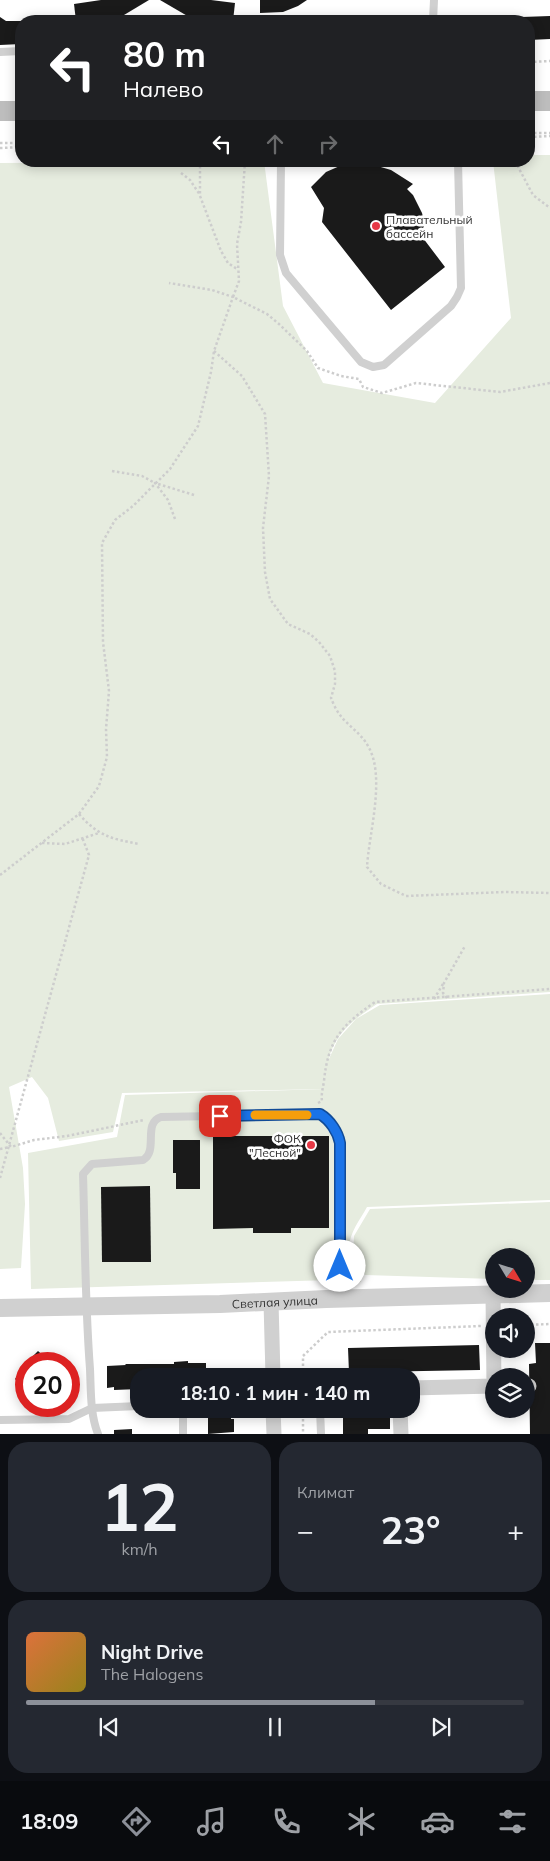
<!DOCTYPE html>
<html lang="ru">
<meta charset="utf-8">
<style>
:root{--surface:#171b24;--page:#242831;--text:#f1f3f6;--muted:#9ea1a6;--line:#363941;--accent:#8c9099}
body{margin:0;font-family:Mulish,sans-serif;background:var(--page);color:var(--text);height:100vh;display:flex;flex-direction:column;font-size:19px;white-space:nowrap}
*{box-sizing:border-box;margin:0}
p{font-size:16px;color:var(--muted)}
.icon{flex:none;width:28px;height:28px;fill:none;stroke:currentColor;stroke-width:2;stroke-linecap:round;stroke-linejoin:round}
.map{position:relative;height:1434px;overflow:hidden}
.sheet{display:flex;flex-direction:column;gap:8px;padding:8px;background:#0d0f14;flex:1}
.sheet>*{flex:none}
.top-card{position:absolute;left:15px;top:15px;width:520px;height:152px;border-radius:20px;box-shadow:0 2px 12px #0003;background:#202124;color:#fff;overflow:hidden}
.needle{width:32px;rotate:128deg}
.controls{position:absolute;left:485px;top:1248px;display:grid;gap:10px}
.controls a{display:grid;place-items:center;width:50px;height:50px;border-radius:50%;background:var(--surface);box-shadow:0 2px 12px #0003;font-size:25px}
.speed{position:absolute;left:15px;top:1352px;display:flex;gap:10px;font-size:25px;font-weight:700;text-align:center}
.speed>*{display:grid;place-content:center;width:65px;height:65px;border-radius:50%;background:var(--surface);box-shadow:0 2px 12px #0003;line-height:1}
.speed .limit{border:8px solid #d22;background:#fff;color:#111}
.pin{position:absolute;display:grid;place-items:center;width:42px;height:42px;color:#fff;margin:-21px;border-radius:10px;box-shadow:0 2px 8px #0006}
.me{position:absolute;width:55px;margin:-28px;rotate:0deg;stroke-linejoin:round;filter:drop-shadow(0 0 4px #0008)}
.turn{display:flex;align-items:center;gap:18px;height:105px;padding:0 25px;font-size:22px}
.turn .icon{width:65px;height:65px;stroke-width:2.5}
.turn b{display:block;font-size:35px;line-height:42px}
.lanes{display:flex;align-items:center;height:48px;padding:0 25px;background:#0003;justify-content:center;gap:25px;direction:ltr}
.lanes .off{opacity:.35}
.big{font-size:38px;font-weight:700;line-height:1.1}
.sheet .widget{flex:1;display:flex;flex-direction:column;justify-content:center;gap:8px;min-width:0;padding:0 18px;border-radius:20px;background:var(--page)}
.sheet .dial{align-items:center;gap:0}
.dial b{font-size:65px;line-height:1}
.song{display:flex;align-items:center;gap:15px}
.cover{width:60px;height:60px;border-radius:8px;background:linear-gradient(135deg,hsl(20 70% 55%),hsl(50 70% 35%))}
.played{height:5px;border-radius:2px;background:linear-gradient(90deg,var(--accent) 70%,var(--line) 70%)}
.keys{display:flex;justify-content:space-around;direction:ltr}
.heat{display:flex;justify-content:space-between;align-items:center;font-size:28px;direction:ltr}
.sheet .tiles{flex:1;display:grid;gap:8px;grid-template-columns:1fr 1fr}
.widget:last-child{grid-column:span 2}
.trip{position:absolute;left:130px;top:1368px;width:290px;height:50px;border-radius:20px;background:var(--surface);box-shadow:0 2px 12px #0003;font-weight:700;line-height:50px;text-align:center}
.tabs{display:flex;height:80px;justify-content:space-around;align-items:center;background:#090b0e;color:var(--muted)}
.tabs .icon{width:35px;height:35px}
.tabs .current{color:var(--accent)}
.tabs b{font-size:22px;color:var(--text)}
.map>svg:first-child{display:block}
.green{fill:#e6ecdf}
.building{fill:#1a1a1a}
.lines{fill:none;stroke-linecap:round;stroke-linejoin:round}
.path{stroke:#cdcdcd;stroke-width:2.5;stroke-dasharray:2.5 2.5;stroke-linecap:butt}
.service{stroke:#d0d0d0;stroke-width:8}
.minor{stroke:#d0d0d0;stroke-width:15}
.tertiary{stroke:#d0d0d0;stroke-width:18}
.secondary{stroke:#bdbdbd;stroke-width:20}
.route-casing{stroke:#114b97;stroke-width:12}
.route{stroke:#1a73e8;stroke-width:9}
.slow{stroke:#f59e0b;stroke-width:9}
.poi-dot{fill:#e63946;stroke:#fff;stroke-width:2}
.labels{text-anchor:middle;dominant-baseline:central;stroke-width:5;stroke-linejoin:round;paint-order:stroke}
.poi-label{font-size:12px;fill:#333;stroke:#fff;text-anchor:start}
.street-label{font-size:12px;fill:#333;stroke:#fff}
</style>
<div class="map">
<svg width="550" height="1434" viewBox="0 0 550 1434">
<rect width="100%" height="100%" fill="#fff"/>
<g class="green">
<path d="M529,155H550V992L377,1004C354,1019 335,1033 328,1061L338,1039L356,1019L380,1005L550,994V1200L367,1207C359,1222 344,1239 351,1257C354,1267 361,1271 361,1282L332,1280L31,1289L28,1153L117,1137L125,1095L325,1089L122,1093L113,1132L59,1141L48,1098L32,1077L9,1087L23,1168L25,1204L21,1268L0,1269V163L264,161L283,306L323,383L435,403L511,318L493,161H529Z"/>
<path d="M550,1202V1280H526V1256H494V1279L365,1275L353,1256L354,1236L370,1209Z"/>
</g>
<g class="building">
<path d="M101,0H149L114,21H76L74,4Z"/>
<path d="M160,0H211L235,3L233,21H196Z"/>
<path d="M260,0H307L298,6L283,12L260,13Z"/>
<path d="M550,16V39L529,40V21H490L489,18Z"/>
<path d="M0,17L6,21H21V44L0,45Z"/>
<path d="M357,164L374,165L391,170L413,184L407,189L413,195L422,213L424,221L423,238L445,267L391,310L322,222L324,208L311,187L326,172L342,165Z"/>
<path d="M213,1136H329V1228H291V1233H253V1228L213,1229Z"/>
<path d="M173,1140H200V1189H176V1173H173Z"/>
<path d="M150,1186L151,1262H102L101,1187Z"/>
<path d="M535,1343H550V1434H530L529,1364L536,1363Z"/>
<path d="M479,1345L480,1370L367,1372V1376H354V1373H349L348,1348Z"/>
<path d="M38,1351L48,1360L50,1358L57,1364H26V1389L15,1379L22,1371L20,1369Z"/>
<path d="M188,1361V1363H206V1376H139V1389L114,1390V1387L107,1388V1366L126,1365L125,1364H174V1362Z"/>
<path d="M69,1380L74,1384L69,1390Z"/>
<path d="M208,1409H231V1419H234V1432L208,1434Z"/>
<path d="M343,1409H390V1429H368V1434H343Z"/>
<path d="M132,1429V1434H114V1430Z"/>
</g>
<g class="lines">
<g class="path">
<path d="M529,62L550,61"/>
<path d="M529,133H550"/>
<path d="M529,137L550,136"/>
<path d="M0,143H21"/>
<path d="M0,148L21,147"/>
<path d="M200,161V196L221,251L228,263L237,269"/>
<path d="M245,161L241,222L237,244L239,281L233,297L267,314L279,324L307,351L318,368L341,376L359,379L363,387L382,393L416,383L500,392L550,383"/>
<path d="M515,161L533,195L550,208"/>
<path d="M181,173L190,180L200,195"/>
<path d="M214,351L242,376L265,414L269,476L263,528L265,572L270,599L288,624L310,634L319,642L330,656L335,671V684L331,698C333,703 336,710 340,715C348,726 361,733 368,746C386,776 369,833 367,867L381,884L406,896L505,892L550,893"/>
<path d="M112,471L142,476L155,483"/>
<path d="M175,519L168,500L155,483L194,495"/>
<path d="M79,814C98,836 112,839 139,844"/>
<path d="M42,843L65,844L99,833"/>
<path d="M0,875L79,814L99,786L107,757L106,729L109,691L103,642L102,543L115,520L133,506L170,469L198,426L211,372L214,351L233,297L212,290L169,283"/>
<path d="M447,998L443,993L444,983L465,946"/>
<path d="M434,999L443,984"/>
<path d="M318,1103L322,1101C321,1094 323,1088 324,1081C328,1040 342,1025 375,1002L550,989"/>
<path d="M0,1133L11,1147L34,1140L67,1136L144,1120"/>
<path d="M0,1149L10,1147"/>
<path d="M0,1178L89,855L82,837"/>
<path d="M526,1325L550,1324"/>
<path d="M303,1376V1356L328,1332L481,1326"/>
<path d="M303,1409V1434"/>
</g>
<g class="service">
<path d="M433,21L434,0"/>
<path d="M0,52L21,51"/>
<path d="M281,161L280,255L286,273L361,362L373,367L384,365L451,306L457,297L461,288L458,161"/>
<path d="M320,1409L321,1434"/>
<path d="M0,1420L69,1419L92,1408L139,1406"/>
<path d="M98,1434C90,1414 91,1390 90,1369C85,1304 85,1239 83,1174L92,1164L143,1160C159,1151 142,1123 161,1117L320,1114C330,1120 338,1132 340,1143V1298"/>
<path d="M183,1434V1409"/>
</g>
<g class="minor">
<path d="M271,1302L273,1376"/>
<path d="M526,1386H529"/>
<path d="M411,1388L494,1386L493,1294"/>
<path d="M273,1409L274,1434"/>
<path d="M400,1409L401,1434"/>
</g>
<path class="tertiary" id="s1" d="M0,1308L220,1304L326,1299L550,1293"/>
<g class="secondary">
<path d="M529,101H550"/>
<path d="M0,111H21"/>
</g>
</g>
<g class="lines">
<g class="route-casing">
<path id="route" d="M220,1116L320,1114C330,1120 338,1132 340,1143V1266"/>
</g>
<use href="#route" class="route"/>
<path class="slow" d="M255,1115H307"/>
</g>
<g class="poi-dot">
<circle cx="376" cy="226" r="5"/>
<circle cx="311" cy="1145" r="5"/>
</g>
<g class="labels">
<g class="poi-label">
<text x="386" y="219">Плавательный<tspan x="386" dy="14">бассейн</tspan></text>
<text x="301" y="1138" text-anchor="end">ФОК<tspan x="301" dy="14">"Лесной"</tspan></text>
</g>
<g class="street-label">
<text stroke="none"><textPath href="#s1" startOffset="275">Светлая улица</textPath></text>
</g>
</g>
</svg>
<div class="controls">
<a><svg class="needle" viewBox="-14 -14 28 28"><path d="M0-13l5 13h-10z" fill="#e53935"/><path d="M0 13l5-13h-10z" fill="#9ea1a6"/></svg></a>
<a><svg class="icon" aria-label="sound" viewBox="0 0 24 24"><path d="M4 9h4l5-4v14l-5-4H4zM17 9q2 3 0 6"/></svg></a>
<a><svg class="icon" aria-label="layers" viewBox="0 0 24 24"><path d="M12 4l9 5-9 5-9-5zM3 14l9 5 9-5"/></svg></a>
</div>
<div class="speed"><div class="limit">20</div></div>
<div class="pin" style="left:220px;top:1116px;background:#d93025"><svg class="icon" aria-label="arrive" viewBox="0 0 24 24"><path d="M6 21V4h12l-3 4 3 4H6"/></svg></div>
<svg class="me" style="left:340px;top:1266px" viewBox="-20 -20 40 40"><circle r="19" fill="#fff"/><path d="M0-13L10 11 0 6-10 11z" fill="#1a73e8"/></svg>
<div class="trip">18:10 · 1 мин · 140 m</div>
<div class="top-card">
<div class="turn"><svg class="icon" aria-label="left" viewBox="0 0 24 24"><path d="M17 20v-9H6M10 6l-5 5 5 5"/></svg><div><b>80 m</b>Налево</div></div>
<div class="lanes"><svg class="icon" aria-label="left" viewBox="0 0 24 24"><path d="M17 20v-9H6M10 6l-5 5 5 5"/></svg><svg class="icon off" aria-label="ahead" viewBox="0 0 24 24"><path d="M12 20V5M6 11l6-6 6 6"/></svg><svg class="icon off" aria-label="right" viewBox="0 0 24 24"><path d="M7 20v-9h11M14 6l5 5-5 5"/></svg></div>
</div>
</div>
<section class="sheet">
<div class="tiles">
<div class="widget dial"><b>12</b><p>km/h</p></div>
<div class="widget"><p>Климат</p>
<div class="heat"><a>−</a><b class="big">23°</b><a>+</a></div>
</div>
<div class="widget">
<div class="song"><i class="cover"></i><div><b>Night Drive</b><p>The Halogens</p></div></div>
<div class="played"></div>
<div class="keys"><svg class="icon" aria-label="previous" viewBox="0 0 24 24"><path d="M18 5L8 12l10 7zM5 5v14"/></svg><svg class="icon" aria-label="pause" viewBox="0 0 24 24"><path d="M8 5v14M16 5v14"/></svg><svg class="icon" aria-label="next" viewBox="0 0 24 24"><path d="M6 5l10 7-10 7zM19 5v14"/></svg></div>
</div>
</div>
</section>
<nav class="tabs">
<b>18:09</b>
<svg class="icon current" aria-label="directions" viewBox="0 0 24 24"><path d="M12 3l9 9-9 9-9-9zM9 14v-3h6M13 9l2 2-2 2"/></svg>
<svg class="icon" aria-label="music" viewBox="0 0 24 24"><path d="M9 18V5l10-2v13"/><circle cx="6" cy="18" r="3"/><circle cx="16" cy="16" r="3"/></svg>
<svg class="icon" aria-label="phone" viewBox="0 0 24 24"><path d="M5 4h4l2 5-3 2q2 4 5 5l2-3 5 2v4C11 20 4 13 5 4z"/></svg>
<svg class="icon" aria-label="climate" viewBox="0 0 24 24"><path d="M12 3v18M4 7l16 10M4 17L20 7"/></svg>
<svg class="icon" aria-label="car" viewBox="0 0 24 24"><path d="M5 17H2v-5l4-1 3-4h7l3 4 3 1v5h-3M9 17h6M6 11h13"/><circle cx="7" cy="17" r="2"/><circle cx="17" cy="17" r="2"/></svg>
<svg class="icon" aria-label="filters" viewBox="0 0 24 24"><path d="M4 7h16M4 17h16"/><circle cx="9" cy="7" r="2"/><circle cx="15" cy="17" r="2"/></svg>
</nav>
